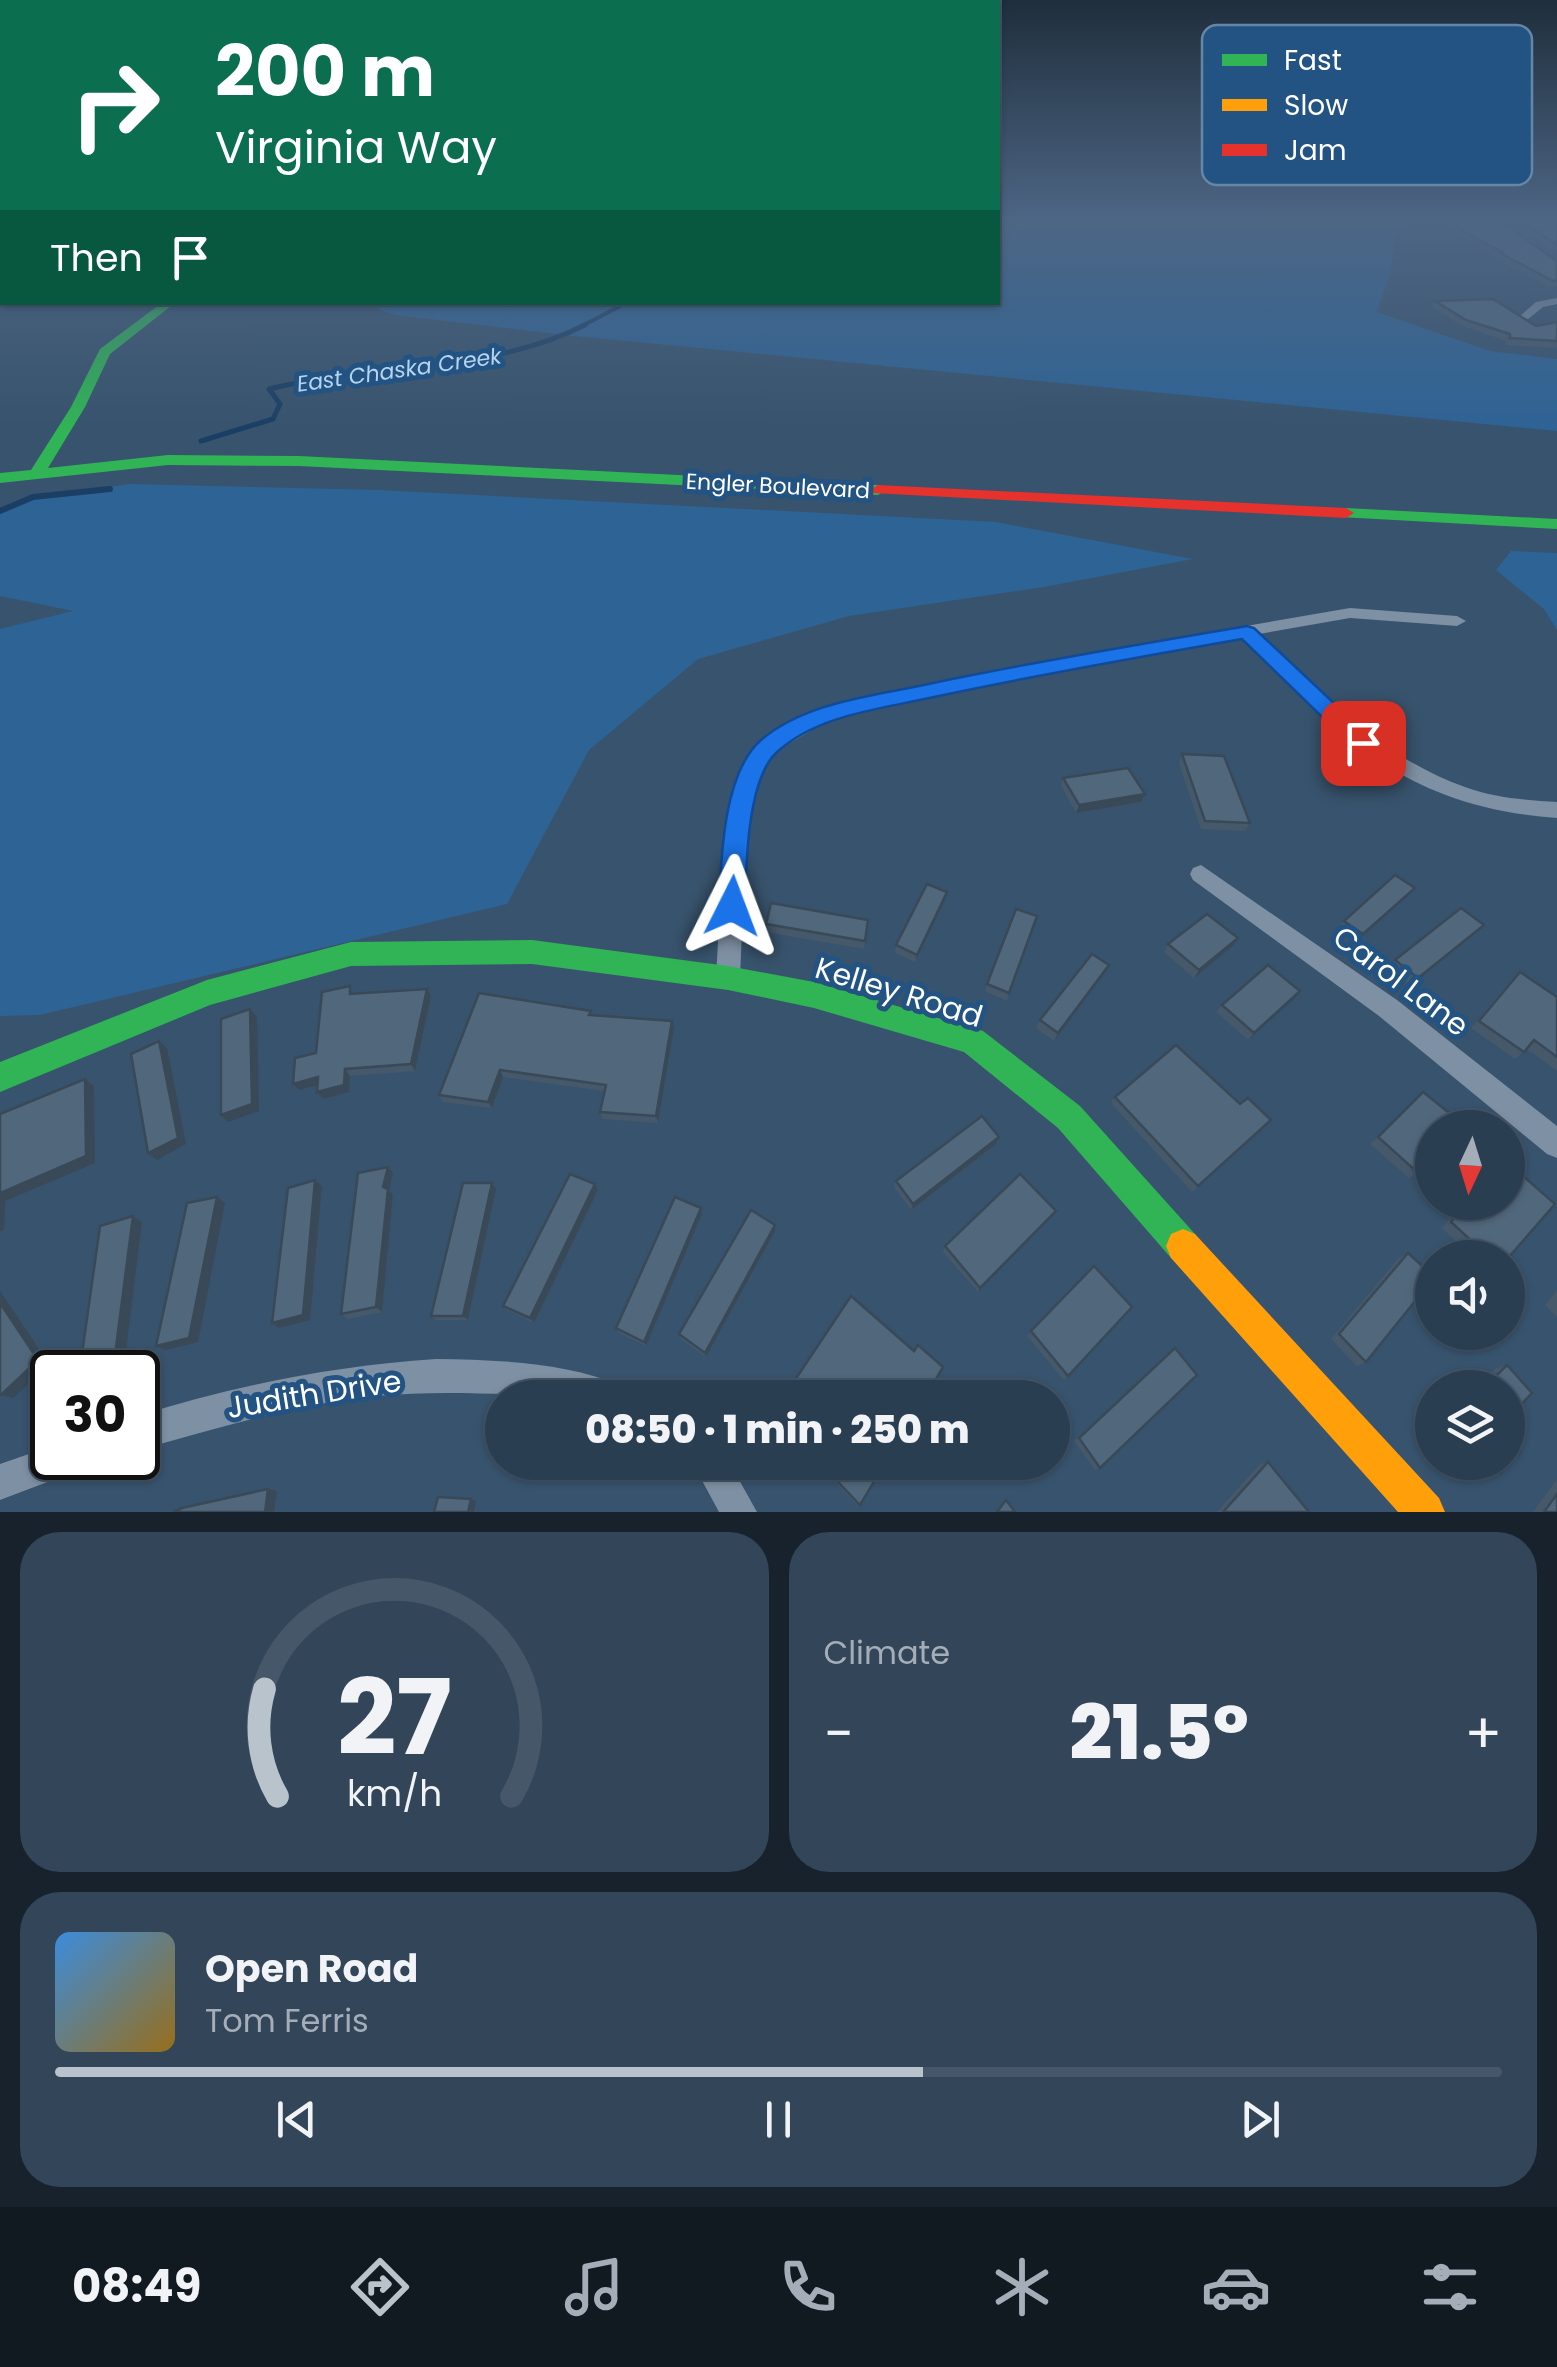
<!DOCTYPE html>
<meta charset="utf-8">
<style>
:root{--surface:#2a3e52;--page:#324559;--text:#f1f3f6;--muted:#a5aeb8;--line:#465769;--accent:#b9c3cc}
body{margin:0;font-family:Poppins,sans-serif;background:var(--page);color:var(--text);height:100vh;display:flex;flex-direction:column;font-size:38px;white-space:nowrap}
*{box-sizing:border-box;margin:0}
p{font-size:32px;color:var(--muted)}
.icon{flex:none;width:55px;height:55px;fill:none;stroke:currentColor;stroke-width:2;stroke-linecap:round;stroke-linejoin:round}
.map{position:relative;height:1512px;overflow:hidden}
.panel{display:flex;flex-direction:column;gap:20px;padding:20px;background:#17222d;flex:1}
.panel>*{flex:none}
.top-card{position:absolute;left:0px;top:0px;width:1000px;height:305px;box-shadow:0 2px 8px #0004,0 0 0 2px var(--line);background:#0b6e4f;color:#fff;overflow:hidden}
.needle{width:65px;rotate:184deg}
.buttons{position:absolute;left:1415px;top:1110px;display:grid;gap:20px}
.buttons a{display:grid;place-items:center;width:110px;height:110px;border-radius:50%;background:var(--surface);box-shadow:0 2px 8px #0004,0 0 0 2px var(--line);font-size:50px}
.speed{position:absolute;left:30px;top:1350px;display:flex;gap:20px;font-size:50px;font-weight:700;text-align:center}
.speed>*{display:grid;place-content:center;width:130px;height:130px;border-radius:50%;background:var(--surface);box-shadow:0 2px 8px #0004,0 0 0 2px var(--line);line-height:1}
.speed .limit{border:5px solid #111;border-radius:15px;background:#fff;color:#111}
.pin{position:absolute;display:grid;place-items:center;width:85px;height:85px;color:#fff;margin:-42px;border-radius:20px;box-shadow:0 5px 15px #0006}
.me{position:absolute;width:110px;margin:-55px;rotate:3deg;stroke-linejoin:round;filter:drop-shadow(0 0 8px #0008)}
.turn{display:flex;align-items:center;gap:35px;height:210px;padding:0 50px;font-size:45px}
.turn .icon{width:130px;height:130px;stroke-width:2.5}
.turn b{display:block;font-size:70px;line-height:85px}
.then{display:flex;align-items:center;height:95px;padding:0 50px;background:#0003;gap:20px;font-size:38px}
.big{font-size:75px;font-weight:800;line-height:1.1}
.panel .card{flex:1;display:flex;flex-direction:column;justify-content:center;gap:15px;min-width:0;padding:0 35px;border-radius:40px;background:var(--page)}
.panel .dial{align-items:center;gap:0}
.dial svg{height:260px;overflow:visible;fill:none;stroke:var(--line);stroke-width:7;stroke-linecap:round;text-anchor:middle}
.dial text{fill:var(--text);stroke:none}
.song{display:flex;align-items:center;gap:30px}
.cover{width:120px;height:120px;border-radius:15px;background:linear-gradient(135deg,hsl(210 70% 55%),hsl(40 70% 35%))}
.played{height:10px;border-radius:5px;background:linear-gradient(90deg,var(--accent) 60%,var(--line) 60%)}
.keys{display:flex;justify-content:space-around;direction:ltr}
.heat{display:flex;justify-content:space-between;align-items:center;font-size:55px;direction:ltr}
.panel .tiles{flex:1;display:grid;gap:20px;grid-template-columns:1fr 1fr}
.card:last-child{grid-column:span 2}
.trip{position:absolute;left:485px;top:1380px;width:585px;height:100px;border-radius:50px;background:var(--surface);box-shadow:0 2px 8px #0004,0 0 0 2px var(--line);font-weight:800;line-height:100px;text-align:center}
.tabs{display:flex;height:160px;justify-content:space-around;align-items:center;background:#111921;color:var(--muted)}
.tabs .icon{width:70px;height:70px}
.tabs .current{color:var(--accent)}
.tabs b{font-size:45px;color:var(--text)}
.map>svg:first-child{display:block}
.green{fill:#2e6395}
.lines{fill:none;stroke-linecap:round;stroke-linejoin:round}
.stream-far2{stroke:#1b3f64;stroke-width:4}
.stream-far1{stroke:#1b3f64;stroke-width:5}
.stream{stroke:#1b3f64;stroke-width:6}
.street{fill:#7e90a3;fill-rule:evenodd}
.fast{fill:#30b455;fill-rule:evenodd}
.slow{fill:#ff9f0a;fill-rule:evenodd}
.jam{fill:#e5322d;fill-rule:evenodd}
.wall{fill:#46596b}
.shaded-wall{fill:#394957}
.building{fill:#51687c;stroke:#394957;stroke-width:2.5}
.route{fill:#1a73e8;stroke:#114b97;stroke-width:2.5}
.labels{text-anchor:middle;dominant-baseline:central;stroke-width:10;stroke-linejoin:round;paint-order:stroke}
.far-water-label{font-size:22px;font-style:italic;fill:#b6d4f0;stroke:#225383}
.far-street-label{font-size:22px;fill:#fff;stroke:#225383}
.near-street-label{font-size:30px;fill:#fff;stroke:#225383}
.key{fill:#225383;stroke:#6487a8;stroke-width:2.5}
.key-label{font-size:28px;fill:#fff}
</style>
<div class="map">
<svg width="1557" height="1512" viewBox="0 0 1557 1512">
<rect width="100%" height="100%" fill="#38536d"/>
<g class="green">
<path d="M998,218H1401L1408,229L1396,228L1391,271L1377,312L1490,351L1557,359V431L565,335L395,315L377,309L387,302H998Z"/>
<path d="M130,484L379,490L996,522L1193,559L1044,587L849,616L698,659L589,750L507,904L40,1015L0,1016V629L73,611L0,596V513L38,497Z"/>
<path d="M1511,551L1557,553V630L1544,609L1496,570Z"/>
</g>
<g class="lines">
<path class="stream-far2" d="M580,327L628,302"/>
<path class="stream-far1" d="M201,441L273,419L280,404L269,389C374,363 487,374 585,325"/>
<path class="stream" d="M0,511L33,497L110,489"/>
<g class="street">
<path d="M1557,298V304L1543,307L1528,319L1519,317L1536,302Z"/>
<path d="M1350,608L1457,616L1466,621L1457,626L1350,618L1259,634C1320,695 1383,758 1465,787C1494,798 1526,800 1557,802V818C1407,807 1342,740 1242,637L1038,674L829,720L776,751L764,768L746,833L740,978L737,986L728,989L719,986L716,978L724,833L744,766L762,741L823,708L1038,662Z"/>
<path d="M1201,865L1397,1000L1557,1126V1158L1547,1154L1379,1016L1193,880L1190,874L1193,868Z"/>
<path d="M436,1359C499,1360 564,1362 623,1386L628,1398C543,1398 460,1388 376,1396C294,1404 216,1429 138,1450V1416C236,1385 333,1366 436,1359Z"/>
<path d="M52,1446V1458H84L79,1470L0,1500V1464Z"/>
<path d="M692,1462H729L757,1512H719Z"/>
</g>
<g class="fast">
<path d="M163,302H176L110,354L85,407L48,468L168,455L299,456L878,485L886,490L878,495L299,466L168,465L0,483V473L31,470L71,407L100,349Z"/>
<path d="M1346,508L1557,519V529L1340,517V509Z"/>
<path d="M532,940L728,966L814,982L983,1031L1080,1106L1195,1234L1200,1246L1195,1258L1183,1263L1171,1258L1058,1128L964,1052L814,1008L728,990L532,964L351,966L210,1005L0,1092V1062L207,980L351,942Z"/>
</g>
<path class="slow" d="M1183,1229L1195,1234L1439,1498L1445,1512H1398L1171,1258L1166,1246L1171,1234Z"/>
<path class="jam" d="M878,485L1346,508L1354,513L1346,518L872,493L870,490Z"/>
</g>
<g class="wall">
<path d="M1440,218H1495L1557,261V286L1549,287L1496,259L1497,257L1460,237Z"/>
<path d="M1506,218H1552L1557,221V253Z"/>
<path d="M1435,301L1536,326L1557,322V348L1506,345V341L1463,326L1432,307Z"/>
<path d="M1182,754L1250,823L1245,831L1201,829L1179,763Z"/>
<path d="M1063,778L1141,802L1076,813L1061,786Z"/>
<path d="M947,892L945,900L915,962L895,953L896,945Z"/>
<path d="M1408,896L1356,942L1338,928L1344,921Z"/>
<path d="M868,920L864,949L766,932V924Z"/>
<path d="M1484,925L1411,986L1388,967L1395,960Z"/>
<path d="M1168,944L1233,946L1194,978L1164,952Z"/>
<path d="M1109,965L1105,973L1054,1041L1036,1028L1040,1020Z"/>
<path d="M1520,972L1557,997V1071L1527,1049L1515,1059L1471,1028L1511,980Z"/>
<path d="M987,984L1009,993L1007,1001L985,991Z"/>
<path d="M427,989L431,996L415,1071L350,1076L349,1092L323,1099L317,1092V1086L299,1090L293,1084L316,1053L355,994Z"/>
<path d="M1300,991L1248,1040L1216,1012L1222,1005Z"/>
<path d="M592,1016L674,1028L658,1123L602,1119L600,1112L604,1091L503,1077L492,1108L443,1102L439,1095Z"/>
<path d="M1423,1092L1417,1172L1409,1178L1370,1144Z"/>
<path d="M1115,1097L1265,1127L1192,1192L1111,1103Z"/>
<path d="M999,1137L996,1144L911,1210L894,1187L896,1181Z"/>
<path d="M393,1173L389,1191L393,1195L382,1312L348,1319L341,1314Z"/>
<path d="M492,1183L496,1189L468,1320H436L431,1316Z"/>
<path d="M598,1190L534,1323L507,1310L503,1306Z"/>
<path d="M1465,1202H1508V1258H1474L1442,1228Z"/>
<path d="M1056,1211L978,1292L943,1252L945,1246Z"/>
<path d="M702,1214L646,1346L619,1333L616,1328Z"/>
<path d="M775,1231L706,1357L681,1339L679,1334Z"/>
<path d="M1408,1253L1366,1362L1357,1366L1331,1339L1399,1258Z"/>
<path d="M1094,1266L1068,1376L1064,1380L1027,1336Z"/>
<path d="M1557,1290V1317L1545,1305Z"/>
<path d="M1175,1348L1100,1468L1095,1470L1074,1441Z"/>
<path d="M1507,1365L1508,1388H1477L1495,1369Z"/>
<path d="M1432,1431V1444L1426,1437Z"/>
<path d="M816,1462H886L859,1507Z"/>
<path d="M1268,1462L1309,1512H1217L1260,1464Z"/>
<path d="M1448,1462H1508L1500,1473L1488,1475L1482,1468L1474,1476L1462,1479Z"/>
<path d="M1557,1479V1512H1533Z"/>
</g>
<g class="shaded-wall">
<path d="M1145,794L1141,802L1076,813L1079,805Z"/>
<path d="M1415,888L1408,896L1356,942L1363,934Z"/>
<path d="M947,892L945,900L915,962L917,955Z"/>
<path d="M1484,925L1476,932L1411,986L1418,978Z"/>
<path d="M1238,938L1233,946L1194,978L1199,970Z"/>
<path d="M1109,965L1105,973L1054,1041L1058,1033Z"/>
<path d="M427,989L431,996L415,1071L411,1064Z"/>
<path d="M1300,991L1294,999L1248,1040L1254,1033Z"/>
<path d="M250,1009L257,1017L259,1111L228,1122L221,1115Z"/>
<path d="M672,1021L674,1028L658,1123L656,1116Z"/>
<path d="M159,1041L167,1048L186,1144L157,1160L148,1153Z"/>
<path d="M345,1069L350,1076L349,1092L323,1099L317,1092Z"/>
<path d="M500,1070L503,1077L492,1108L488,1102Z"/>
<path d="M318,1077L324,1084L299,1090L293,1084Z"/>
<path d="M85,1079L94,1086L95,1163L5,1201L4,1230L0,1231V1193Z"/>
<path d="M999,1137L996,1144L911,1210L913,1204Z"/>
<path d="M388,1167L393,1173L389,1191L393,1195L382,1312L376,1307L383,1187Z"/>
<path d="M315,1180L322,1186L310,1320L279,1328L272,1323Z"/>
<path d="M492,1183L496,1189L468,1320L463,1316Z"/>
<path d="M595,1184L598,1190L534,1323L530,1318Z"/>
<path d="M217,1197L225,1203L198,1342L165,1350L156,1346Z"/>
<path d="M701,1208L702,1214L646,1346L644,1342Z"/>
<path d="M1056,1211L1052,1216L978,1292L980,1288Z"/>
<path d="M133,1216L142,1222L125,1359L90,1372L80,1368Z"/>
<path d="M775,1225V1231L706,1357L705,1353Z"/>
<path d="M0,1291L50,1365L13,1398L1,1395Z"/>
<path d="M268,1489L277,1491L274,1512H265Z"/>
<path d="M471,1499L476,1501L474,1512H468Z"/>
</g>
<g class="building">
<path d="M1449,218H1495L1557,261V280L1553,281L1500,253H1504L1463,231Z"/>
<path d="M1517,218H1552L1557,221V245Z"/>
<path d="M1493,299L1536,326L1557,322V341L1510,338V334L1466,320L1435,301Z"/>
<path d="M1182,754L1224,756L1250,823L1205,821Z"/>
<path d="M1128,768L1145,794L1079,805L1063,778Z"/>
<path d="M1395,875L1415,888L1363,934L1344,921Z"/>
<path d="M927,884L947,892L917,955L896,945Z"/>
<path d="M771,903L868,920L865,941L766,924Z"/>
<path d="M1461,908L1484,925L1418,978L1395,960Z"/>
<path d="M1016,909L1037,916L1009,993L987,984Z"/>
<path d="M1207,914L1238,938L1199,970L1168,944Z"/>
<path d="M1092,954L1109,965L1058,1033L1040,1020Z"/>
<path d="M1268,965L1300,991L1254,1033L1222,1005Z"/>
<path d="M1520,972L1557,997V1057L1534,1040L1524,1052L1479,1021Z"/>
<path d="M350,986V994L427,989L411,1064L345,1069L344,1085L317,1092L318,1077L293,1084L295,1058L316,1053L322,992Z"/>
<path d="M479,993L591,1011L589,1015L672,1021L656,1116L600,1112L606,1085L500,1070L488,1102L439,1095Z"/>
<path d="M250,1009L252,1104L221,1115V1019Z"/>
<path d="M159,1041L178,1138L148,1153L131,1054Z"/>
<path d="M1176,1045L1240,1104L1248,1098L1271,1120L1198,1186L1115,1097Z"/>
<path d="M85,1079L86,1156L0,1193V1114Z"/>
<path d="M1423,1092L1463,1124L1460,1128H1432V1156L1417,1172L1378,1137Z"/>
<path d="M982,1116L999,1137L913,1204L896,1181Z"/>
<path d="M1508,1163L1555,1204L1508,1258H1490L1451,1222L1469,1202H1508Z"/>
<path d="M388,1167L383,1187L388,1189L376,1307L341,1314L358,1173Z"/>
<path d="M570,1174L595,1184L530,1318L503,1306Z"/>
<path d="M1020,1174L1056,1211L980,1288L945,1246Z"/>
<path d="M315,1180L303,1315L272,1323L288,1188Z"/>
<path d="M463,1183H492L463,1316H431Z"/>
<path d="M217,1197L189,1338L156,1346L187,1203Z"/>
<path d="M675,1197L701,1208L644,1342L616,1328Z"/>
<path d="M751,1210L775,1225L705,1353L679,1334Z"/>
<path d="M133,1216L115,1355L80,1368L100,1226Z"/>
<path d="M1408,1253L1432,1275V1280L1366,1362L1339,1334Z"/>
<path d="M1094,1266L1132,1307L1068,1376L1031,1331Z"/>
<path d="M851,1296L914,1351L918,1345L943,1367L925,1398H783Z"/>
<path d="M0,1303L38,1360L1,1395L0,1394Z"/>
<path d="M1175,1348L1197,1375L1100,1468L1079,1438Z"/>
<path d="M1507,1365L1532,1393L1508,1418V1388H1484Z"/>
<path d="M1508,1438L1520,1452L1500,1473L1491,1462H1508Z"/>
<path d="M819,1462H886L860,1505Z"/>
<path d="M1268,1462L1309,1512H1223Z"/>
<path d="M1462,1462H1487L1474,1476Z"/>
<path d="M268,1489L265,1512H173L182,1508Z"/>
<path d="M1557,1494V1512H1544Z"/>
<path d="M438,1497L471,1499L468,1512H434Z"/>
<path d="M1006,1500L1015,1512H997Z"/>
</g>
<linearGradient id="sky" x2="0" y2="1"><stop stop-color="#1f2e3c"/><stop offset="0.51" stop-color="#4d6684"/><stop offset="1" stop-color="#4d6684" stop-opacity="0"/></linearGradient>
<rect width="1557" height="429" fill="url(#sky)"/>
<path class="route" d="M1247,626L1254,628L1371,738L1374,743L1371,749H1355L1242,639C1139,657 1037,675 934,697C882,709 819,714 777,752C747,779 746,867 745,906L741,914L732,917L722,914L719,906C721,859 723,773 761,740C807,701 876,696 933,683C1037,661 1142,644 1247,626Z"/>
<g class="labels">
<g class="far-water-label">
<text transform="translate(399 370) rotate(-8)">East Chaska Creek</text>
</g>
<g class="far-street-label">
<text transform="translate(778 486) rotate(3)">Engler Boulevard</text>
</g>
<g class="near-street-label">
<text transform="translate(1401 981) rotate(37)">Carol Lane</text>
<text transform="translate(899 992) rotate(17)">Kelley Road</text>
<text transform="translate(314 1394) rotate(-9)">Judith Drive</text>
</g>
</g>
<rect x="1202" y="25" width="330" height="160" rx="15" class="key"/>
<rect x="1222" y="54" width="45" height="12" fill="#30b455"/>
<rect x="1222" y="99" width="45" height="12" fill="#ff9f0a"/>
<rect x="1222" y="144" width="45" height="12" fill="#e5322d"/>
<g class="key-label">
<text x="1284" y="70">Fast</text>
<text x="1284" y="115">Slow</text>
<text x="1284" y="160">Jam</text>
</g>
</svg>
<div class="buttons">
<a><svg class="needle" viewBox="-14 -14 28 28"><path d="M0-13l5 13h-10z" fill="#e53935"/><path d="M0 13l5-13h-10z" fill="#a5aeb8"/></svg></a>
<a><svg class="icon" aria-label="sound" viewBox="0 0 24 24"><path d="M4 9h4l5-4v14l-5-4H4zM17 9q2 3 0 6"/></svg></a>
<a><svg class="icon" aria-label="layers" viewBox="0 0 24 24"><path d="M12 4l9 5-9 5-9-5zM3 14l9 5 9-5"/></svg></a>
</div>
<div class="speed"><div class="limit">30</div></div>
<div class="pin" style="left:1363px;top:743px;background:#d93025"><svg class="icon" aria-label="arrive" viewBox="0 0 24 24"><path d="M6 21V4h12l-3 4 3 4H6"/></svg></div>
<svg class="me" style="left:732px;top:906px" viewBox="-20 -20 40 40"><path d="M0-17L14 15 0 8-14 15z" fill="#1a73e8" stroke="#fff" stroke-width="4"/></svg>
<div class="trip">08:50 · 1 min · 250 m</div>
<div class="top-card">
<div class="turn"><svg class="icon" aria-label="right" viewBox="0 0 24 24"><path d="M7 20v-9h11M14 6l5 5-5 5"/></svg><div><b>200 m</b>Virginia Way</div></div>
<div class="then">Then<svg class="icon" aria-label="arrive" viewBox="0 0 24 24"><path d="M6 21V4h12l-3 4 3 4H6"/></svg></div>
</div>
</div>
<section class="panel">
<div class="tiles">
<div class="card dial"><svg viewBox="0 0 100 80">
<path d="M14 69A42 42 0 1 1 86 69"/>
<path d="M14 69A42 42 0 0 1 10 36" stroke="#b9c3cc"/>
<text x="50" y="56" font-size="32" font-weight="700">27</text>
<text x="50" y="72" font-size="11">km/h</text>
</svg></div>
<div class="card"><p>Climate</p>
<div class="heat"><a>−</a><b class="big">21.5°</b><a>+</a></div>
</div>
<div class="card">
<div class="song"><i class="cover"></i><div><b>Open Road</b><p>Tom Ferris</p></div></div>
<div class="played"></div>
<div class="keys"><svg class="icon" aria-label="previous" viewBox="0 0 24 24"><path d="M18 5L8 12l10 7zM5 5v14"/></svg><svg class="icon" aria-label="pause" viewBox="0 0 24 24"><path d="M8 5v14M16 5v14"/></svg><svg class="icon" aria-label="next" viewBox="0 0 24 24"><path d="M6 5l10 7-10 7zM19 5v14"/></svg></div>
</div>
</div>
</section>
<nav class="tabs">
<b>08:49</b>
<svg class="icon current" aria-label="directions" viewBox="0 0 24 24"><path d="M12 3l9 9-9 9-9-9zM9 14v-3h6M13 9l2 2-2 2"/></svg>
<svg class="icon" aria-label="music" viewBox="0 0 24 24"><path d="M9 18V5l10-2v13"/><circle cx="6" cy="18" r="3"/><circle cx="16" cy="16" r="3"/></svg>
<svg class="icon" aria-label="phone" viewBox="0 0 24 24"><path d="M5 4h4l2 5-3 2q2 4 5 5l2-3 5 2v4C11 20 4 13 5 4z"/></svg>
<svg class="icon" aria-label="climate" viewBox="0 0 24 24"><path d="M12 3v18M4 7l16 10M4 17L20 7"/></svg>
<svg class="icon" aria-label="car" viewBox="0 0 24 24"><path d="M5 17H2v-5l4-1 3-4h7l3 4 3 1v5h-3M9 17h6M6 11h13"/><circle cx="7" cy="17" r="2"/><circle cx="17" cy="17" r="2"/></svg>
<svg class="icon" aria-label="filters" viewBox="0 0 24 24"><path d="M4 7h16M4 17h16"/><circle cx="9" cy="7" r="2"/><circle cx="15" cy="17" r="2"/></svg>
</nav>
